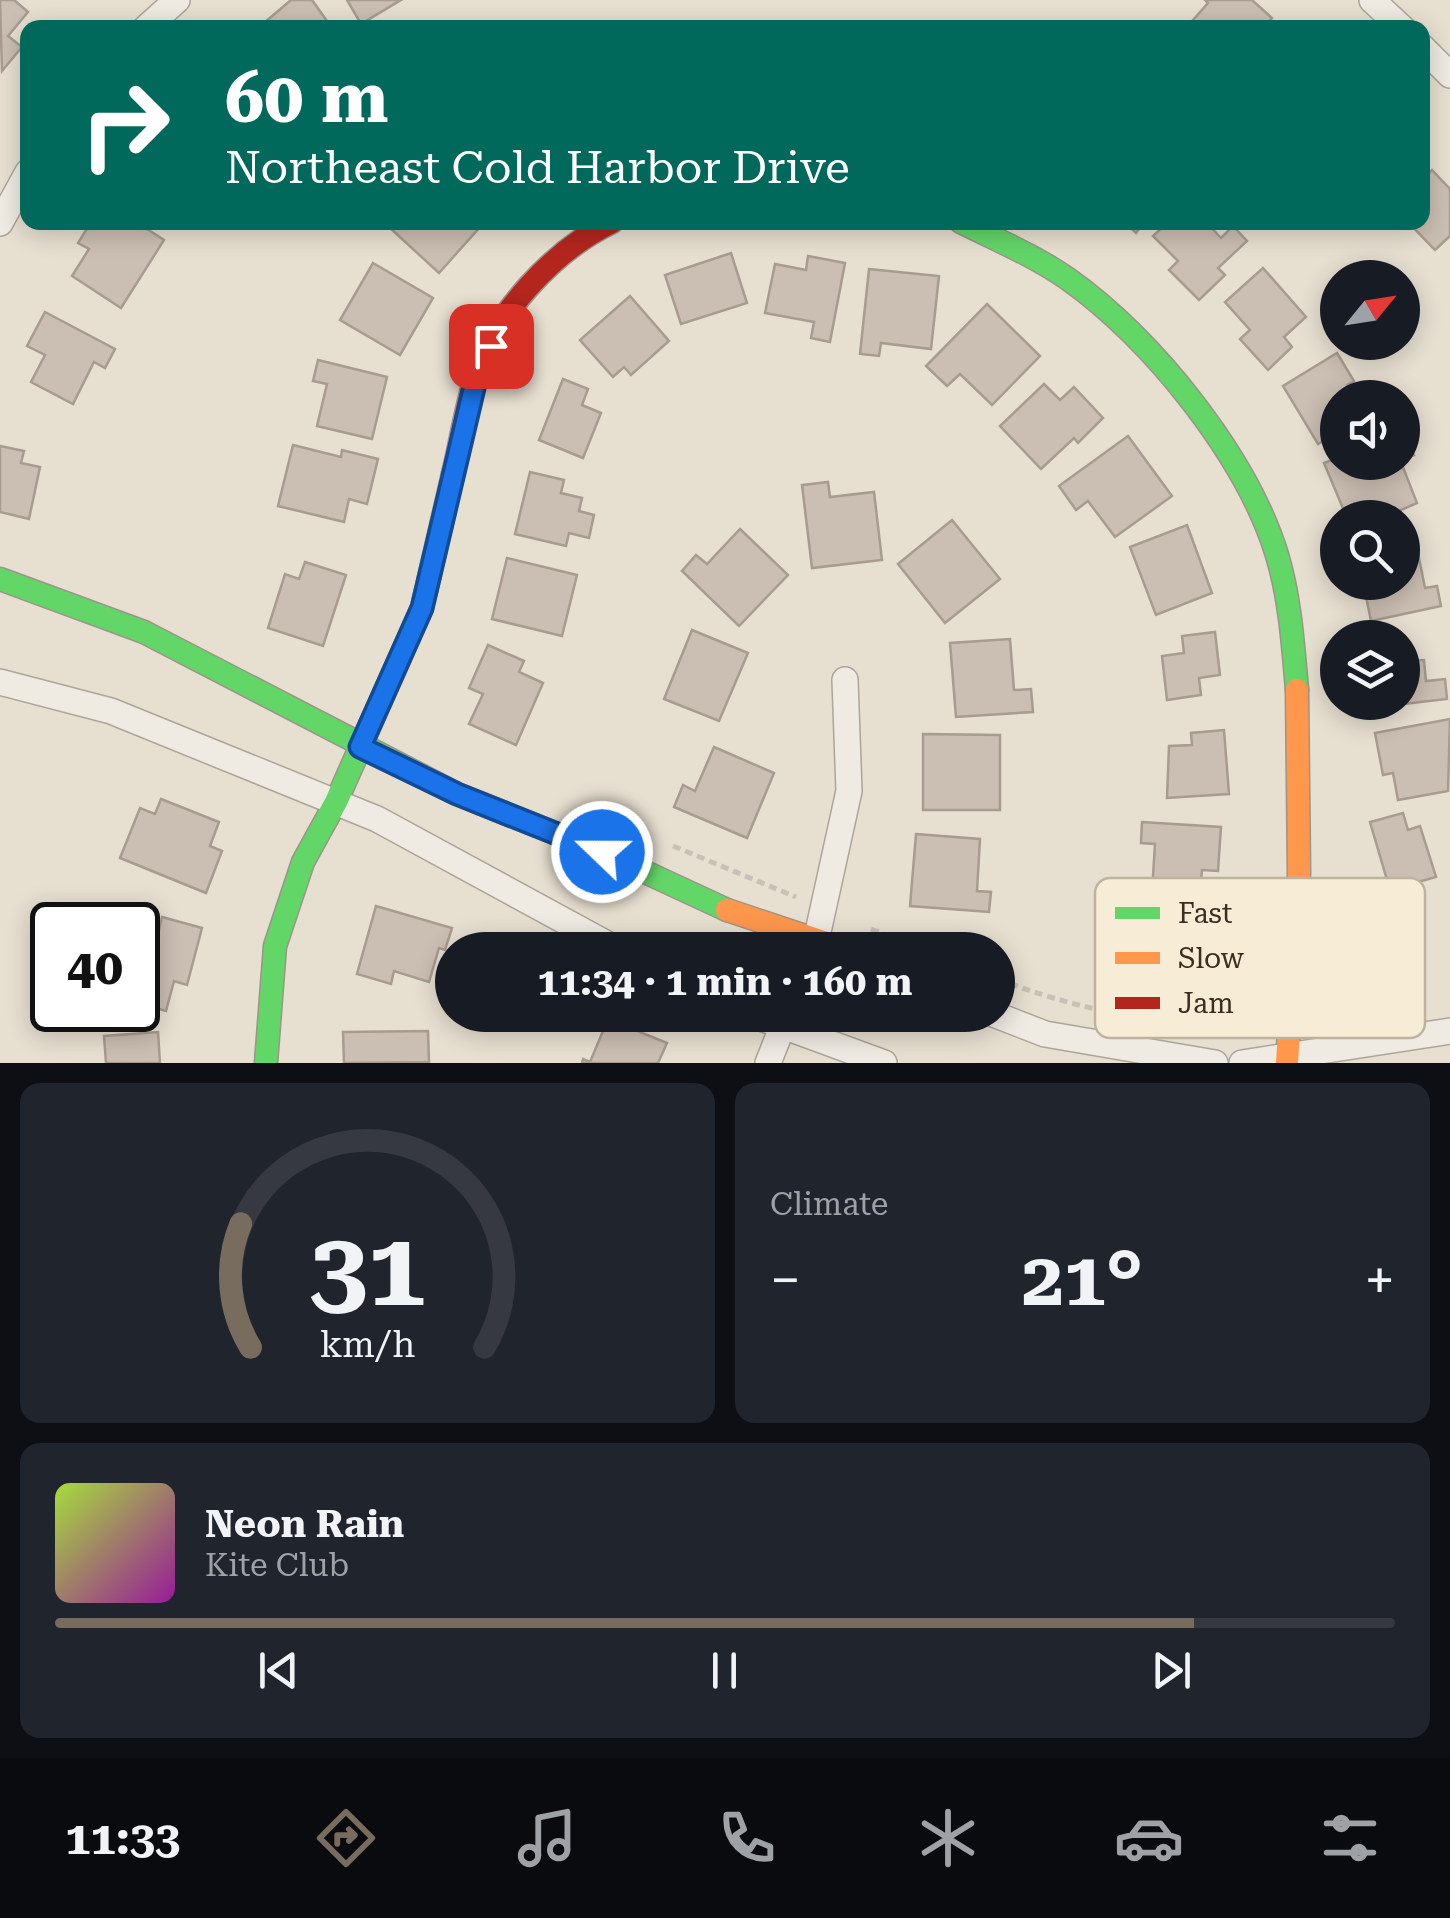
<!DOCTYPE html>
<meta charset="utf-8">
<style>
:root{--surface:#171b24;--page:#20242c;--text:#f1f3f6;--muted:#9ea1a6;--line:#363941;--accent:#786c5e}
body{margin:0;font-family:"Roboto Serif",serif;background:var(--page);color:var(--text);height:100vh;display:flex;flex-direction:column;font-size:38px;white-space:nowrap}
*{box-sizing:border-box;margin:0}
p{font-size:32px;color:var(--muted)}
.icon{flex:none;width:55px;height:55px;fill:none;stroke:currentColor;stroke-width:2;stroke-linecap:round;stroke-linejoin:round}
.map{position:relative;height:1063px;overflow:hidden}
.sheet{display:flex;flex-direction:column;gap:20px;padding:20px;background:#0d0f14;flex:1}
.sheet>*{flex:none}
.top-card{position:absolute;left:20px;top:20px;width:1410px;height:210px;border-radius:20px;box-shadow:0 5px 25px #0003;background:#00695c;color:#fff;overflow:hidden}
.needle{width:65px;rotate:60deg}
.buttons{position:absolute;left:1320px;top:260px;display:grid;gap:20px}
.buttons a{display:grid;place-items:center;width:100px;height:100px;border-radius:50%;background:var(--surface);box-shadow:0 5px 25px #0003;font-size:50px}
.speed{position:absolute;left:30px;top:902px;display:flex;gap:20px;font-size:50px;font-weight:700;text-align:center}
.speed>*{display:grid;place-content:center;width:130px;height:130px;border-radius:50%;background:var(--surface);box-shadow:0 5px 25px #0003;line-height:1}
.speed .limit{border:5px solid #111;border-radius:15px;background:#fff;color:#111}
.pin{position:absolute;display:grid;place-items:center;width:85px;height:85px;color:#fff;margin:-42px;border-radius:20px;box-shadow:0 5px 15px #0006}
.me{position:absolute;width:110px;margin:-55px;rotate:292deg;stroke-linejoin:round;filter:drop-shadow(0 0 8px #0008)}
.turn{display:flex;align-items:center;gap:35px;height:210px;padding:0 40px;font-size:45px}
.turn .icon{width:130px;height:130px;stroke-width:2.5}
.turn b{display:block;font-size:70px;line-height:85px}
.big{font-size:75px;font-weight:700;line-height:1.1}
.sheet .card{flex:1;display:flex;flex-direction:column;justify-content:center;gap:15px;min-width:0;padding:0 35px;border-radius:20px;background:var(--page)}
.sheet .dial{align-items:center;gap:0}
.dial svg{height:260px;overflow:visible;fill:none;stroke:var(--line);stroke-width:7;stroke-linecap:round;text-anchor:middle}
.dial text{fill:var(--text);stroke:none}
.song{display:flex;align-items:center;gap:30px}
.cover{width:120px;height:120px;border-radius:15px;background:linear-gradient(135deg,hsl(80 70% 55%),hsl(300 70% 35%))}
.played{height:10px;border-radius:5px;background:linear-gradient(90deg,var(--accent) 85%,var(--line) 85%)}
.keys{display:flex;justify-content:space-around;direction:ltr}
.heat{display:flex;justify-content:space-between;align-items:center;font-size:55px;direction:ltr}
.sheet .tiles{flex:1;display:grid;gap:20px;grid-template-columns:1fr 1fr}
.card:last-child{grid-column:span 2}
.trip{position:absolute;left:435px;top:932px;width:580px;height:100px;border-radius:50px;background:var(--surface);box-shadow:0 5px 25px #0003;font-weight:700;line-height:100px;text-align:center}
.tabs{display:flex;height:160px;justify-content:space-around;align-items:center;background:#090b0e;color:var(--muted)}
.tabs .icon{width:70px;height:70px}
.tabs .on{color:var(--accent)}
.tabs b{font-size:45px;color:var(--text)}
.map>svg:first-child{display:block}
.building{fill:#cbbeb2;stroke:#a89b8f;stroke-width:2.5}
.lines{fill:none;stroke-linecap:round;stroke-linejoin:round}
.street-casing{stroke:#aca599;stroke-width:28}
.fast-casing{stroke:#9c9489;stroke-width:25}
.slow-casing{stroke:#9c9489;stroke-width:25}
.jam-casing{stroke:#9c9489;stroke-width:25}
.path{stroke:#c8c1b8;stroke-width:5;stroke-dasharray:8 5;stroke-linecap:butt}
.street{stroke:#efeae2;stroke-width:25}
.fast{stroke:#63d668;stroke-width:22}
.slow{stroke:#ff974d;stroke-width:22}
.jam{stroke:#b3261e;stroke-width:22}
.route-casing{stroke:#114b97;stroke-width:25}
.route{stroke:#1a73e8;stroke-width:18}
.key{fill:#f7edd7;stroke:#bfb3a0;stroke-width:2.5}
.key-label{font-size:28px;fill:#3c2d20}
</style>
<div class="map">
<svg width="1450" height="1063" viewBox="0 0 1450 1063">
<rect width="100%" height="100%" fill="#e7e0d1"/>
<g class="building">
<path d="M0,0H14L28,12L8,36L22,47L2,71Z"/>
<path d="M291,0H312L332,28H258Z"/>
<path d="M347,0H401L361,24Z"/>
<path d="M1205,0H1252L1272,18L1263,28H1186L1208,3Z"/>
<path d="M1432,170L1450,189V236L1435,250L1408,222H1422V180Z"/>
<path d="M91,222H136L164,240L121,308L72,276L89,249L78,243Z"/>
<path d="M393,222H475L480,227L439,273L389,227Z"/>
<path d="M1124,222H1144L1136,233Z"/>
<path d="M1168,222H1206L1221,238L1233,226L1247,241L1218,268L1225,275L1199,300L1169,270L1178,261L1153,236Z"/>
<path d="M731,253L747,303L681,324L665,275Z"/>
<path d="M808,256L845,263L830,342L811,338L814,322L765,313L775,264L806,270Z"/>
<path d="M373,263L433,298L400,355L340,320Z"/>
<path d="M1263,268L1306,317L1284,337L1292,347L1268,370L1240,339L1250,330L1225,302Z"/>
<path d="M869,269L939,276L931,349L881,343L879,356L860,354Z"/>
<path d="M630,296L669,341L631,375L624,367L613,377L580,340Z"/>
<path d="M987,304L1040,356L992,405L960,374L947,386L926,366Z"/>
<path d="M45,312L115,349L105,368L94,362L73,404L31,382L45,355L27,346Z"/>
<path d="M1337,353L1354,381L1347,385L1354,398H1338V432L1318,444L1283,386Z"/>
<path d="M318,360L387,377L372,439L317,426L327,384L313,381Z"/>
<path d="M563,379L588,389L582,405L601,413L583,458L539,440Z"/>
<path d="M1044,384L1060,400L1074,387L1103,418L1078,443L1074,438L1041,469L1000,426Z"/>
<path d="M1402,431L1414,455L1402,460Z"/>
<path d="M1128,436L1172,496L1115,537L1088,501L1076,510L1059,486Z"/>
<path d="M293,445L341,457L342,450L378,459L367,504L349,499L344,522L278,506Z"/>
<path d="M0,446L24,451L21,463L40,467L29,519L0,512Z"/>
<path d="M1338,458V462H1401L1417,503L1383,518H1347L1324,463Z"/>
<path d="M530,472L564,480L561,493L582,498L579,511L594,515L589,538L569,533L566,546L515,534Z"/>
<path d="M828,482L830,497L874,492L882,560L812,568L802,485Z"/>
<path d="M952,520L1000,579L945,623L898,564Z"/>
<path d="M1187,525L1212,593L1156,615L1130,547Z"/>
<path d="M740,529L788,575L739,626L682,571L696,555L707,564Z"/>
<path d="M1415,538L1425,588L1437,586L1441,606L1371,621L1363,582H1402V541Z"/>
<path d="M507,558L577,575L562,636L492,619Z"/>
<path d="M305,562L346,575L323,646L268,628L285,574L299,579Z"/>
<path d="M692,630L748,653L719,721L664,699Z"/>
<path d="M1215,632L1220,675L1199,678L1201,695L1167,700L1162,656L1184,653L1182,636Z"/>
<path d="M1010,639L1014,690L1031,689L1033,712L956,717L950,643Z"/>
<path d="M1403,640L1406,661L1424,660L1426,681L1445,679L1447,699L1386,706V702H1402Z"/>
<path d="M488,645L524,661L519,672L543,683L516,745L469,724L483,694L469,688Z"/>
<path d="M1450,719L1448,791L1398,800L1393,773L1383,775L1375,733Z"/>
<path d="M1224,730L1229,794L1167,798L1169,746L1192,745L1191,733Z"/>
<path d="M923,734L1000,735V810H923Z"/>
<path d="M714,747L774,773L747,838L674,807L683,785L695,791Z"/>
<path d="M161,799L219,822L210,846L222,851L206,893L120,858L140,808L155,814Z"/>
<path d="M1403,813L1408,830L1420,826L1436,877L1390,890L1370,822Z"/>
<path d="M1142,822L1221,827L1218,871L1202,870L1200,895L1152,892L1155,844L1141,843Z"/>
<path d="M916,834L980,839L977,891L991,892L989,912L910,906Z"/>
<path d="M376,906L452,928L445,950L439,948L429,982L394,971L391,984L357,974Z"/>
<path d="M162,917L202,928L187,985L174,981L166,1011L138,1003L136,924L159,930Z"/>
<path d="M608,1019L667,1043L658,1063H582L583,1059L590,1062Z"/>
<path d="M428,1031L429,1062L344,1063L343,1032Z"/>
<path d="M158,1032L160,1063H106L104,1036Z"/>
</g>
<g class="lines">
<g class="street-casing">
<g id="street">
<path d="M1372,0L1402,28"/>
<path d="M146,28L177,0"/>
<path d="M1422,47L1450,75"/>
<path d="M0,223L28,172"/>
<path d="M0,682L111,711L377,819L618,950"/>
<path d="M814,950L849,791L845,680"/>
<path d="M753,1015L884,1063"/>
<path d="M996,1015L1045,1034L1215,1063"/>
<path d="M768,1063L787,1015"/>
<path d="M1242,1063L1450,1031"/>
</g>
</g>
<g class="fast-casing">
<g id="fast">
<path d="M961,222C997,240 1035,256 1068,279C1152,338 1247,457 1277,555C1290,598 1293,644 1297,690"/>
<path d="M0,579L144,632L457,794L602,852L727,910"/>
<path d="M266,1063L275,946L303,862L336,802L422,608L453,474"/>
</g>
</g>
<g class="slow-casing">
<g id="slow">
<path d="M727,910L847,950"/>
<path d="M1287,1063L1299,873L1297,690"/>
</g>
</g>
<g class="jam-casing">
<path id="jam" d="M453,474C461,441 466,407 476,375C495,313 554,250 612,222"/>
</g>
<g class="path">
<path d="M673,846L796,897"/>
<path d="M871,929L925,950"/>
<path d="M998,979C1082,1012 1168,1026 1258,1028"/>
</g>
<use href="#street" class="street"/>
<use href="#fast" class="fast"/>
<use href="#slow" class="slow"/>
<use href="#jam" class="jam"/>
</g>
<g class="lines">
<g class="route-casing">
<path id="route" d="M491,346L478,371L422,608L360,747L457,794L602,852"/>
</g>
<use href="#route" class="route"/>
</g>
<rect x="1095" y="878" width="330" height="160" rx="15" class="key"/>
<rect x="1115" y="907" width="45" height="12" fill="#63d668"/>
<rect x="1115" y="952" width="45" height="12" fill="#ff974d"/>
<rect x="1115" y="997" width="45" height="12" fill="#b3261e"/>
<g class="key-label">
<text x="1178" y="923">Fast</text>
<text x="1178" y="968">Slow</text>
<text x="1178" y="1013">Jam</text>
</g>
</svg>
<div class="buttons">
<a><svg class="needle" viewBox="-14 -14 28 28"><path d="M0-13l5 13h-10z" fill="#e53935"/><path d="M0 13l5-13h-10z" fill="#9ea1a6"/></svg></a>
<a><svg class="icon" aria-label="sound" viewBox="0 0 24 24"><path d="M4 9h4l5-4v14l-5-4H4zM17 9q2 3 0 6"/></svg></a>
<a><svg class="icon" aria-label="search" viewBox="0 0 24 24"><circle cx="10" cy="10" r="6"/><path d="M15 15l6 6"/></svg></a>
<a><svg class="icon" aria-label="layers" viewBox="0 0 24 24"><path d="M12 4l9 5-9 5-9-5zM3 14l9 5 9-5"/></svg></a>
</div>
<div class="speed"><div class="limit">40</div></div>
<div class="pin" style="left:491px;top:346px;background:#d93025"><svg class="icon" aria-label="arrive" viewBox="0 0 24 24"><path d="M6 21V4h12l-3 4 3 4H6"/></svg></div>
<svg class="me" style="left:602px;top:852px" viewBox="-20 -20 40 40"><circle r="17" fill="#1a73e8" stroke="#fff" stroke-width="3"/><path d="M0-11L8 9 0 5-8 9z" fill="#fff"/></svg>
<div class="trip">11:34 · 1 min · 160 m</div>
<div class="top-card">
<div class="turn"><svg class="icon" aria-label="right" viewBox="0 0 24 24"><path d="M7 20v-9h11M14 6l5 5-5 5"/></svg><div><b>60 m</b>Northeast Cold Harbor Drive</div></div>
</div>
</div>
<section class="sheet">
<div class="tiles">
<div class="card dial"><svg viewBox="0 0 100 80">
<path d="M14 69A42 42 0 1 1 86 69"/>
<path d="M14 69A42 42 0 0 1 11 31" stroke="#786c5e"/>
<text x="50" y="56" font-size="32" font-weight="700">31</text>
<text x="50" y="72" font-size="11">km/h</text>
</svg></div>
<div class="card"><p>Climate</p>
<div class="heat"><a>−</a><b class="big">21°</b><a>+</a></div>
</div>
<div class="card">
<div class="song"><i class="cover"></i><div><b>Neon Rain</b><p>Kite Club</p></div></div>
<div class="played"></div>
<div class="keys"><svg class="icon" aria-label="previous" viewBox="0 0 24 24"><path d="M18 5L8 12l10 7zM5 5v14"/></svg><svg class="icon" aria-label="pause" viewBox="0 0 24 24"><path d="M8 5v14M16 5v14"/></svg><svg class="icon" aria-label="next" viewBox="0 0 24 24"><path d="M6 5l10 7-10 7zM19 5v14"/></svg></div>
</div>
</div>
</section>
<nav class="tabs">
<b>11:33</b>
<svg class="icon on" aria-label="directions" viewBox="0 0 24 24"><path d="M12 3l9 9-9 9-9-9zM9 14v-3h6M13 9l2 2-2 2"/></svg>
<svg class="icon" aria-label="music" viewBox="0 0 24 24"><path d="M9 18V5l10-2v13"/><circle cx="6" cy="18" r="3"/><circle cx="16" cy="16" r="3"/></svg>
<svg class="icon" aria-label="phone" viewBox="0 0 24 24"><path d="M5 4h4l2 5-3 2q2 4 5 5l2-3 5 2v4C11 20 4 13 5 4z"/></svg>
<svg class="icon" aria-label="climate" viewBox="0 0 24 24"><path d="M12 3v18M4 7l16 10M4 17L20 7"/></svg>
<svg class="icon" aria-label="car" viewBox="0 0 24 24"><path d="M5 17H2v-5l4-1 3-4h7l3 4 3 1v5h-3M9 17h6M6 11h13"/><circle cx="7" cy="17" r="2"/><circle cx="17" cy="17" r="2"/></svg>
<svg class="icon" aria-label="filters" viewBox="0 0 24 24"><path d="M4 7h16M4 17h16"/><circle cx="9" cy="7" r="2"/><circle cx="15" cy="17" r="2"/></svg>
</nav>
